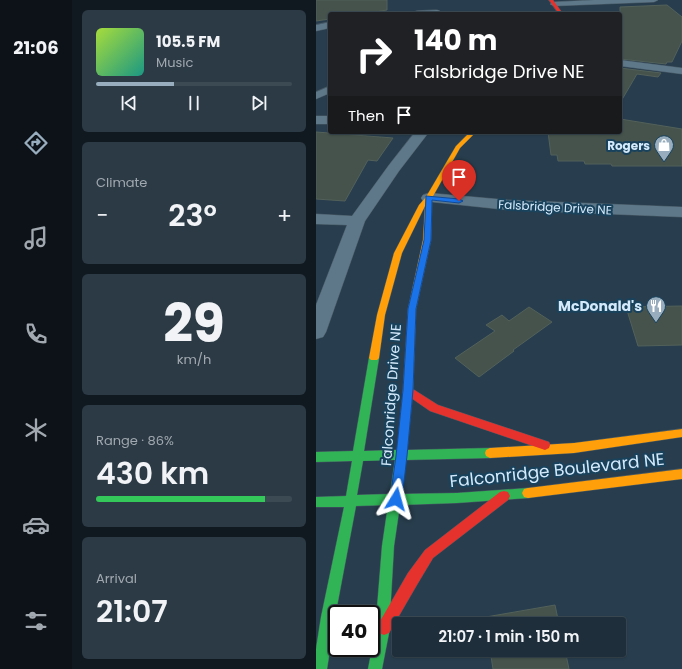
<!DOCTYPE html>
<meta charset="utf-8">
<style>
:root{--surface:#1e2e3a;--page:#2b3a45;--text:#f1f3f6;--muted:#a1a8af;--line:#3c4a54;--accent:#98aebe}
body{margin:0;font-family:Poppins,sans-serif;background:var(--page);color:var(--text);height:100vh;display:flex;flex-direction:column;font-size:15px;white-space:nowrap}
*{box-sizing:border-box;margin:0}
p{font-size:13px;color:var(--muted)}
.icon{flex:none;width:22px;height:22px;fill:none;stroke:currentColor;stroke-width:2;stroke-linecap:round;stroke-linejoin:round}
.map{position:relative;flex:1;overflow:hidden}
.side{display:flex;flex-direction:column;gap:10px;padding:10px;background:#101920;width:244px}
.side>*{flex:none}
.hud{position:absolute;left:12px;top:12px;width:294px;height:122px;border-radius:4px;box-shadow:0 1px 3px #0004,0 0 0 1px var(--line);background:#202124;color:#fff;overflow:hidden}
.speed{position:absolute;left:12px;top:605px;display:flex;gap:8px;font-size:20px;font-weight:700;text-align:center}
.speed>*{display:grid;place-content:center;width:52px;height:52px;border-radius:50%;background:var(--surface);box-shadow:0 1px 3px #0004,0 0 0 1px var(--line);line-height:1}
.speed .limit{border:2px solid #111;border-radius:6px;background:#fff;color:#111}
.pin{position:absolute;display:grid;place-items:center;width:34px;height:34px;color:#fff;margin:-41px -17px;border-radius:50% 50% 50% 0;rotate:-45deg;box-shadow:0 0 4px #0007}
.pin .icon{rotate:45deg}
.me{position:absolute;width:44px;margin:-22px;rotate:8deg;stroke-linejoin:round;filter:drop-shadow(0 0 3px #0008)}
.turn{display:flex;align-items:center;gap:14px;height:84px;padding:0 20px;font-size:18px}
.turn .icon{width:52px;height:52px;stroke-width:2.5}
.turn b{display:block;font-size:28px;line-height:34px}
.then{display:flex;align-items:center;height:38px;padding:0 20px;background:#0003;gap:8px;font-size:15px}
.big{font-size:30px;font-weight:600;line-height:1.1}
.side .widget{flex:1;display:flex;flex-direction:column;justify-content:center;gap:6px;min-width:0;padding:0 14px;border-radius:6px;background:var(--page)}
.side .dial{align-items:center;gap:0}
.dial b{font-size:52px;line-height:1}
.song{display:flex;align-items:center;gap:12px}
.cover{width:48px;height:48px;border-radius:6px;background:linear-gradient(135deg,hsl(80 70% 55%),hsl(170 70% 35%))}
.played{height:4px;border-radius:2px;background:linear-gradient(90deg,var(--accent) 40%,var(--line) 40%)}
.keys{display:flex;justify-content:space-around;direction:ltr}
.heat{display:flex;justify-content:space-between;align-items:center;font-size:22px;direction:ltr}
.charge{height:6px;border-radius:3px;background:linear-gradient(90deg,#34c759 86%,var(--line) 0)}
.trip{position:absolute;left:76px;top:617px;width:234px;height:40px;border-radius:4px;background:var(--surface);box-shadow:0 1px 3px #0004,0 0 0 1px var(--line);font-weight:600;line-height:40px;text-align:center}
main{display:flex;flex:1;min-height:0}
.tab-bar{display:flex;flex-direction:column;width:72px;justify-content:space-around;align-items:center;background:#0c1217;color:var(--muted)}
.tab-bar .icon{width:28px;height:28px}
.tab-bar .current{color:var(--accent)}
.tab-bar b{font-size:18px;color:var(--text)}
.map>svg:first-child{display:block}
.building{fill:#45534c;stroke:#53615a}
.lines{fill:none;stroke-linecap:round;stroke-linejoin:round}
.street-casing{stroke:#485965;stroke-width:1}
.fast-casing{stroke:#485965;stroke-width:1}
.slow-casing{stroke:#485965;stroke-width:1}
.jam-casing{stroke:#485965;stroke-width:1}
.street{fill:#5e7889;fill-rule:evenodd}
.fast{fill:#30b455;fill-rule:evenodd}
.slow{fill:#ff9f0a;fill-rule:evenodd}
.jam{fill:#e5322d;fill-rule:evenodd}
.route{fill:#1a73e8;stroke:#114b97}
.labels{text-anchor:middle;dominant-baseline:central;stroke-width:4;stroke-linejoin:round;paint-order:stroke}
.far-poi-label{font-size:12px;font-weight:bold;fill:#d4eafb;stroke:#19425d;text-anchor:end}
.far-street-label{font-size:12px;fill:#d4eafb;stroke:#19425d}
.poi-label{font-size:14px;font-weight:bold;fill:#d4eafb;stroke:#19425d;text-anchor:end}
.street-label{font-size:14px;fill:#d4eafb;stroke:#19425d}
.near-street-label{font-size:17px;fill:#d4eafb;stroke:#19425d}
</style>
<main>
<nav class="tab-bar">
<b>21:06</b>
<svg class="icon current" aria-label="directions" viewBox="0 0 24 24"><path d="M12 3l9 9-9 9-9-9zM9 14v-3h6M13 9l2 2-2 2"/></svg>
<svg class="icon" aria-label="music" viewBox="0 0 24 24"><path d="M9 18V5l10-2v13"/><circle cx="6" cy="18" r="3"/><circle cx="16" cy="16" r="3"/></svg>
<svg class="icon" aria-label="phone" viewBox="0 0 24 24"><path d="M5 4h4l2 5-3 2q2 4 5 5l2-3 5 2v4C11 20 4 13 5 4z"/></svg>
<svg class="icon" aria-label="climate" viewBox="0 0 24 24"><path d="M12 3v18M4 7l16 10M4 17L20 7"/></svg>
<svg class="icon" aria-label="car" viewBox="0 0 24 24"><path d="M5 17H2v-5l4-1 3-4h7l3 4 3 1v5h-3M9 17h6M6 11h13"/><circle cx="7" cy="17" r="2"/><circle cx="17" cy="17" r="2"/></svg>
<svg class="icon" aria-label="filters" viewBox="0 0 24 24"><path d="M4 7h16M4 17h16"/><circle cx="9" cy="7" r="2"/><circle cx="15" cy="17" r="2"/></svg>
</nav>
<section class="side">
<div class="widget">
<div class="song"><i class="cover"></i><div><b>105.5 FM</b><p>Music</p></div></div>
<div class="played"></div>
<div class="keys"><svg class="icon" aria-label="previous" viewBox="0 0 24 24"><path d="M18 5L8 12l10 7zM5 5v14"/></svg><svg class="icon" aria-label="pause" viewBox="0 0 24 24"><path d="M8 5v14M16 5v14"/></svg><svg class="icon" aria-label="next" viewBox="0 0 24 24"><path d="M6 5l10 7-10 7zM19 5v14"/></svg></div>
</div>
<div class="widget"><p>Climate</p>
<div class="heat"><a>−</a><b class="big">23°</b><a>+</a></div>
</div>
<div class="widget dial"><b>29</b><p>km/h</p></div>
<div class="widget"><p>Range · 86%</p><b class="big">430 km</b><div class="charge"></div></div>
<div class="widget"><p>Arrival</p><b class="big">21:07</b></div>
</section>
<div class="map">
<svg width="366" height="669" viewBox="0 0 366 669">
<rect width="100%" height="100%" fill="#283e4e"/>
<g class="building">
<path d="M0,0H71V10L46,14H14V19L0,21Z"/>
<path d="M351,5L366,17V41L356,62H351L350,64L304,59V7Z"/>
<path d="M304,68L345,73L342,77L321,74L304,103Z"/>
<path d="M304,119L366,129V166H296L295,164H269L268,161H242L241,155H235L232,132H304Z"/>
<path d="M0,132L77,138L61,161L52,160L29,201L0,199Z"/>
<path d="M366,306V345L322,346L310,307Z"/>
<path d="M213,307L236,322L197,350L198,351L163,377L139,358L179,331L170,325L186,315L193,321Z"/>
<path d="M239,605L243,624H171L170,617Z"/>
<path d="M174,650H249L253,669H177Z"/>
</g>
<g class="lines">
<g class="street-casing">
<g id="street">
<path d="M278,0H342L338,2L238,6L234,4L238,2Z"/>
<path d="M121,10L124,11L125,14H96L100,11Z"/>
<path d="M14,22V28L0,31V25Z"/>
<path d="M304,60L366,68V74L304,66Z"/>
<path d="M14,86V93L0,99V92Z"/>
<rect x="0" y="116" width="14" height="8"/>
<path d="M99,132H113L83,171L49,221L10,332L7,337L0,339V305L31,225L0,224V214L36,216L73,165Z"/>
<path d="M113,193L192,200L366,207V217L192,210L107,201L105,198L107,195Z"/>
</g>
</g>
<g class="fast-casing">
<path id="fast" d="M58,355L61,356L63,358L48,451L81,450L82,448L86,446L90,448L91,450L174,448L178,450L179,453L178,456L174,458L90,460L85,494L141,493L212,488L216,489L218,493L216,497L212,498L141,503L84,505L78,546L73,633L66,669H52L59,633L66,546L72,505L40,506L19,617L11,669H0V649L5,617L28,507H0V497L30,496L36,461L0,462V452L37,451L53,358L55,356ZM79,460L74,494L41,495L47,461Z"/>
</g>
<g class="slow-casing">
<g id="slow">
<path d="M154,132H160L144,148L116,198L115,240L100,309L97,390L91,451L90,454L86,456L82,454L81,451L87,390L92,309L107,240L109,206L86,253L69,315L63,358L61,360H55L53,358L61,315L78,253L103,205L110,197L140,146Z"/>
<path d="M366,429V437L258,453L174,458L170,456L169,453L170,450L174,448L258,443Z"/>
<path d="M366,469V479L212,498L208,497L206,493L208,489L212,488Z"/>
</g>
</g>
<g class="jam-casing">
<g id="jam">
<path d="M233,0H237L247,14H243Z"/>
<path d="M92,386L122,405L233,442L234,445L233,448L229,450L114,411L88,393L87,390L88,387Z"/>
<path d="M188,491L192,492L194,496L192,500L117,558L102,583L73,633L68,635L63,633L61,628L63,623L92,573L109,550L184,492Z"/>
</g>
</g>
<use href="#street" class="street"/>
<use href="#fast" class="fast"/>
<use href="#slow" class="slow"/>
<use href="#jam" class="jam"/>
</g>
<path class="route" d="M110,196L143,199L147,201L143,203L116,200L115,240L100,309L97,390L91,456L86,499L84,503L80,505L75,503L74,499L80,456L87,390L92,309L108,240Z"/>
<defs>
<g id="shop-pin" transform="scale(1)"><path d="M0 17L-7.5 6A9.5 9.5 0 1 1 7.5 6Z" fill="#98aebe" stroke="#19425d"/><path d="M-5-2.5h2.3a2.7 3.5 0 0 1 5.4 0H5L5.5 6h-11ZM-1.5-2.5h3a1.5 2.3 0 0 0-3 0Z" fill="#fff"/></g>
<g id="restaurant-pin" transform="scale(1)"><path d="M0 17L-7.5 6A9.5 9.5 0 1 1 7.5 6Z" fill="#98aebe" stroke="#19425d"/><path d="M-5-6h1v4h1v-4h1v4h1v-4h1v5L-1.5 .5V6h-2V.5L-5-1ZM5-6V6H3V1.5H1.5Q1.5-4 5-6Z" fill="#fff"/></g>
</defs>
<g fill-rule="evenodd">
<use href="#shop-pin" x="348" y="145"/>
<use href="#restaurant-pin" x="340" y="306"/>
</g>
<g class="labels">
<g class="far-poi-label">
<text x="334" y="145">Rogers</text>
</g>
<g class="far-street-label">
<text transform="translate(239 207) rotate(3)">Falsbridge Drive NE</text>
</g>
<g class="poi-label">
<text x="326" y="306">McDonald's</text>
</g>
<g class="street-label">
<text transform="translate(75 395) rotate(-86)">Falconridge Drive NE</text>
</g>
<g class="near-street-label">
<text transform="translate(241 470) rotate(-6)">Falconridge Boulevard NE</text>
</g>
</g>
</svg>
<div class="speed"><div class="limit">40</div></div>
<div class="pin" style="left:143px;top:201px;background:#d93025"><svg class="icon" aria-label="arrive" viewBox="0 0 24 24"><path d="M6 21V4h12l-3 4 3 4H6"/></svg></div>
<svg class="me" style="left:80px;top:499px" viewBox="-20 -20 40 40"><path d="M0-17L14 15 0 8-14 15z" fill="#1a73e8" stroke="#fff" stroke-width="4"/></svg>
<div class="trip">21:07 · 1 min · 150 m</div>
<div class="hud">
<div class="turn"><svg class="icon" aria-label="right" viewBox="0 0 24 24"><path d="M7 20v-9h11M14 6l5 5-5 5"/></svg><div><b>140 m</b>Falsbridge Drive NE</div></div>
<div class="then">Then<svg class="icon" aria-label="arrive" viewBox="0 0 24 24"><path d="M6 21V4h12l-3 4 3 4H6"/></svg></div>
</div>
</div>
</main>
